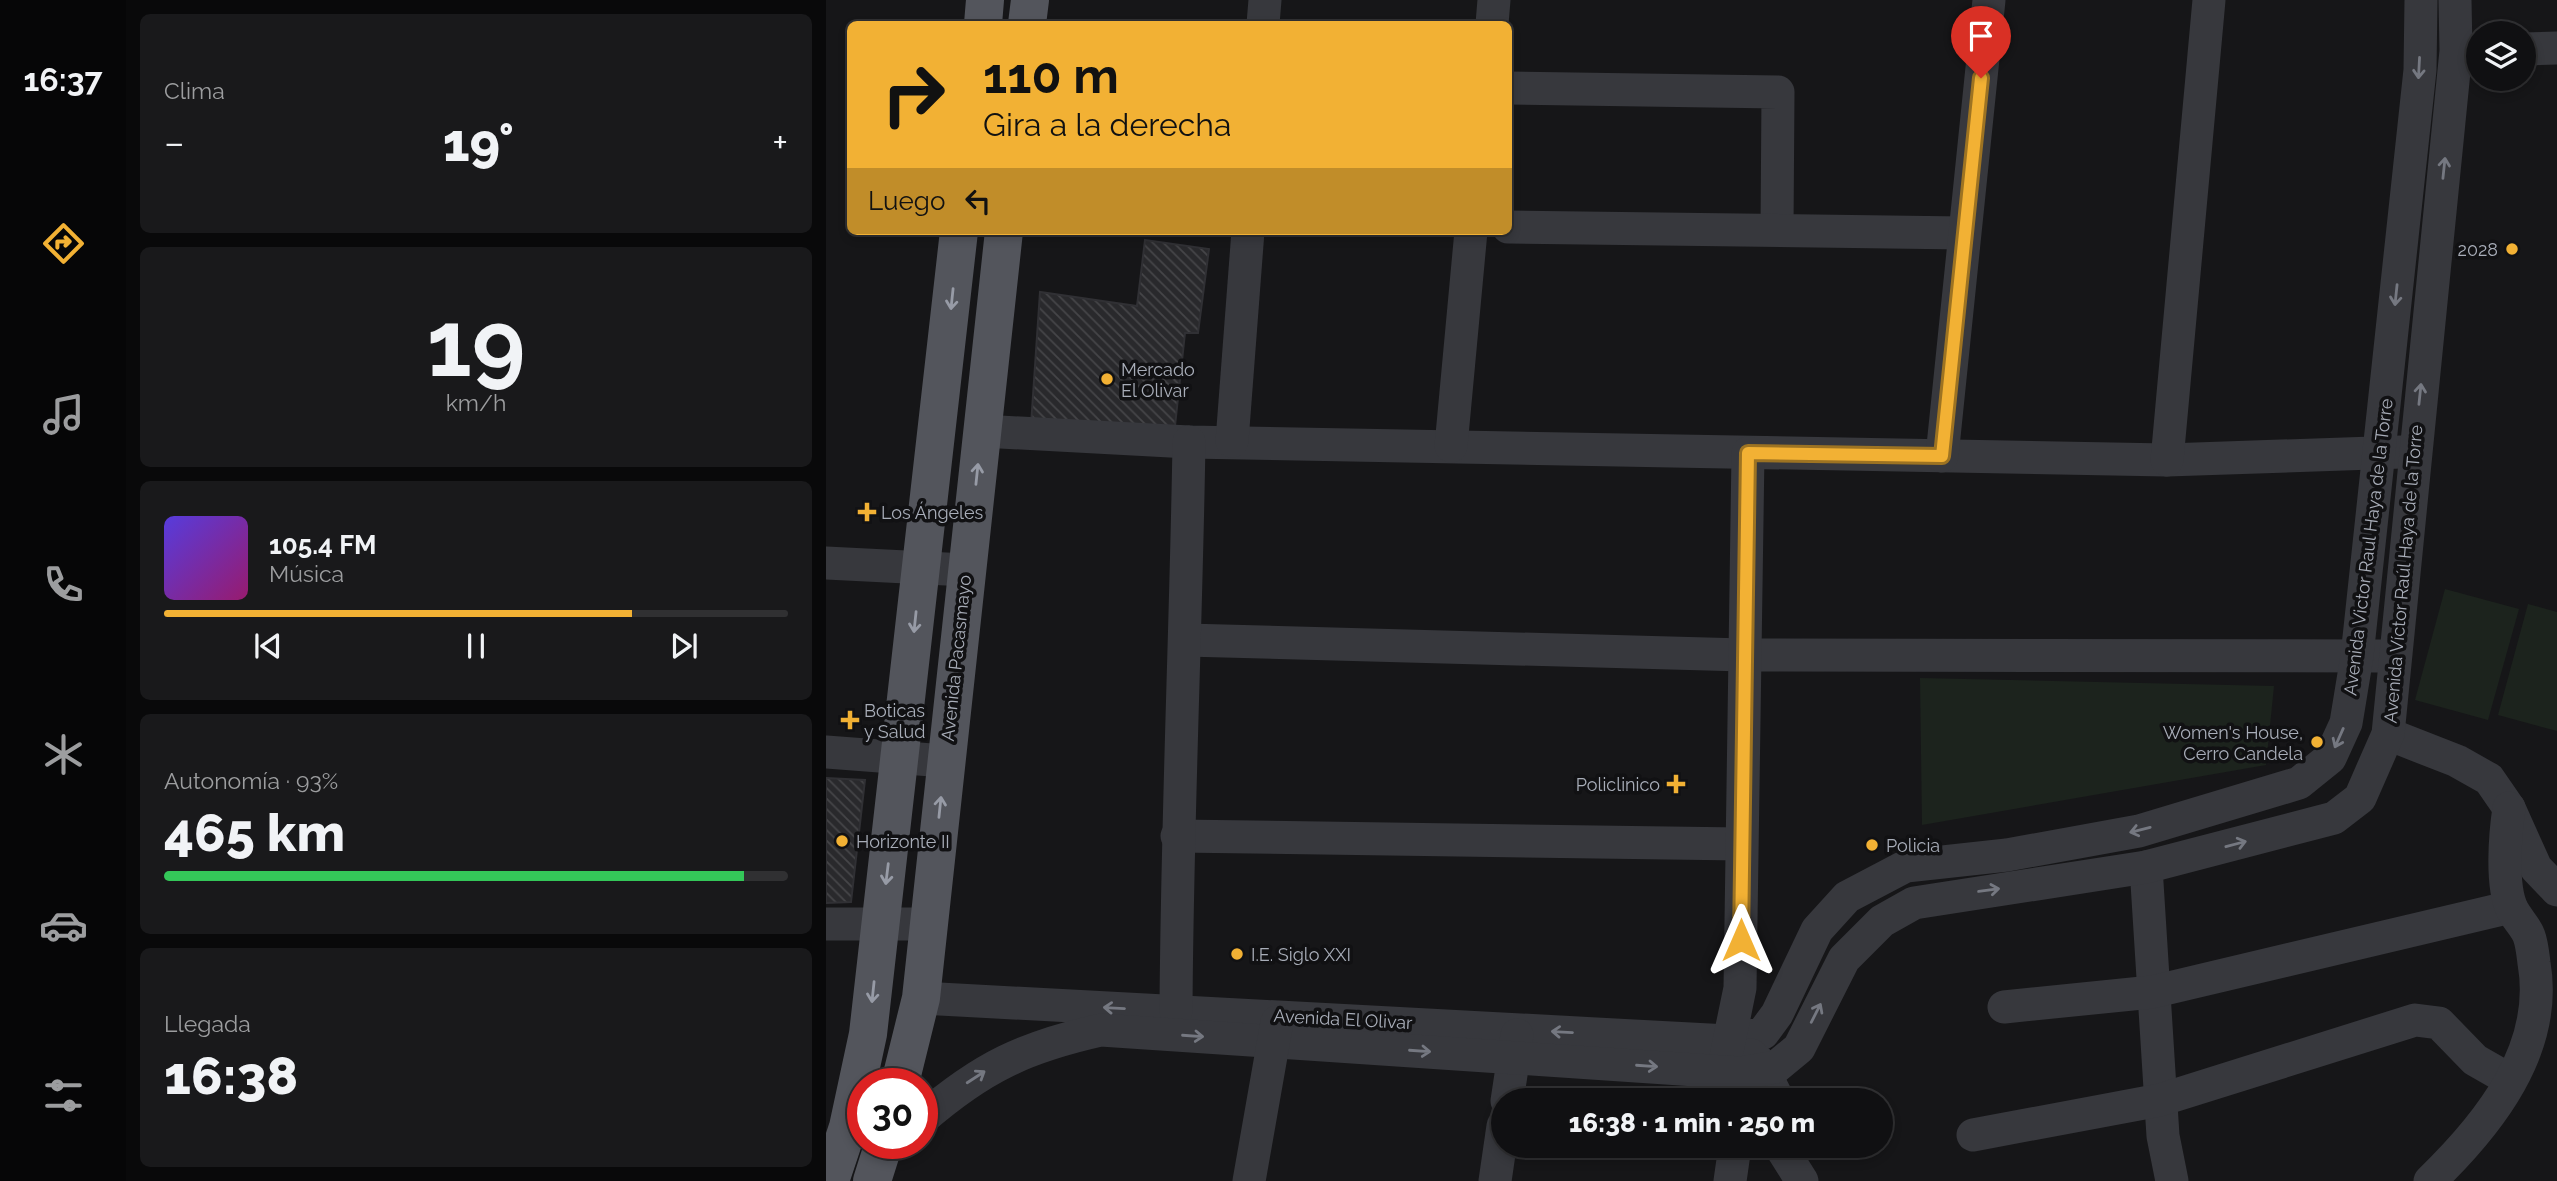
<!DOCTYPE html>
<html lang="es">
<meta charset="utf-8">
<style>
:root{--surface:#101012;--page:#19191b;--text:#f1f3f6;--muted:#9c9d9f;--line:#303032;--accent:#f2b134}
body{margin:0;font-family:Raleway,sans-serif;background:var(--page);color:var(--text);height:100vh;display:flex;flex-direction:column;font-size:26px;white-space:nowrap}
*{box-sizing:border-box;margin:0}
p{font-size:23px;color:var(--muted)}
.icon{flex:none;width:38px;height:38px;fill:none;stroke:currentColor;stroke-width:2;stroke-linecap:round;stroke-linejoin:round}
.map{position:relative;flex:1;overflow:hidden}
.panel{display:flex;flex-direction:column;gap:14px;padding:14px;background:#09090a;width:700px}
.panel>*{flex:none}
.guide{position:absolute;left:21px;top:21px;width:665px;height:214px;border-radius:10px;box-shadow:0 4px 10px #0003,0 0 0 2px var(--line);background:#f2b134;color:#111;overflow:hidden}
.controls{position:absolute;left:1640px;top:21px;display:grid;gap:14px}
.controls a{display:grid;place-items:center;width:70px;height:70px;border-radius:50%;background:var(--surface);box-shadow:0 4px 10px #0003,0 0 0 2px var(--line);font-size:35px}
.speed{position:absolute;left:21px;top:1068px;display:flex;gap:14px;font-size:35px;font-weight:700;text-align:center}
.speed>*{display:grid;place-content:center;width:91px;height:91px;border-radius:50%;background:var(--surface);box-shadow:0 4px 10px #0003,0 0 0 2px var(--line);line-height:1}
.speed .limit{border:10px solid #d22;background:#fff;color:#111}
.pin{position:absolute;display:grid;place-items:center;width:60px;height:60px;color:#fff;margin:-72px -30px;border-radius:50% 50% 50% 0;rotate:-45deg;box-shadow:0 0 7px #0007}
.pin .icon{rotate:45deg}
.me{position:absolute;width:77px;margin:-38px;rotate:0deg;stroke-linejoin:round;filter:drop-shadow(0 0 5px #0008)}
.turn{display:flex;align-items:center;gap:24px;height:147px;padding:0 21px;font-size:32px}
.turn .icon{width:91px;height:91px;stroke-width:2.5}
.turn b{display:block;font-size:49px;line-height:60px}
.then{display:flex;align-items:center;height:66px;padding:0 21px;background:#0003;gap:14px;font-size:26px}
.big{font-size:52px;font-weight:800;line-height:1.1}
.panel .card{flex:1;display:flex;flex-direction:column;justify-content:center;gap:10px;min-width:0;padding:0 24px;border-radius:10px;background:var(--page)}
.panel .dial{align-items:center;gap:0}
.dial b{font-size:91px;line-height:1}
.song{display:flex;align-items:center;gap:21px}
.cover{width:84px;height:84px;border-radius:10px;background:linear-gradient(135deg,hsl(250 70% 55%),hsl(320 70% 35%))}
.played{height:7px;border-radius:4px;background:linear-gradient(90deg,var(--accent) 75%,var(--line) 75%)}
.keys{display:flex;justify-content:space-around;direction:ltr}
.heat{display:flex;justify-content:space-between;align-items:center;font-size:38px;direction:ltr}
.charge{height:10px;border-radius:5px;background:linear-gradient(90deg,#34c759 93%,var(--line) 0)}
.trip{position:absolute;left:665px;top:1088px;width:402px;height:70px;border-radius:35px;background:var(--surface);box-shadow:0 4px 10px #0003,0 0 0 2px var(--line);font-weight:800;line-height:70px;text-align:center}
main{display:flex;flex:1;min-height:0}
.menu{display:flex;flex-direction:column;width:126px;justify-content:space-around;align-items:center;background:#060607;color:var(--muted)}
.menu .icon{width:49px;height:49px}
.menu .active{color:var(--accent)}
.menu b{font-size:32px;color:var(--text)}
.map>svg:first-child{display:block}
.green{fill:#1c231d}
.building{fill:url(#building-back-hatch);stroke:#303034;stroke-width:2}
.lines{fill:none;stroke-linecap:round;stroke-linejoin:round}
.minor{stroke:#37383d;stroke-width:33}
.major{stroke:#53555c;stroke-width:38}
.oneway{stroke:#757881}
.oneway2{stroke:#979ba6}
.route-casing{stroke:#9d7322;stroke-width:18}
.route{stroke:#f2b134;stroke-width:12}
.poi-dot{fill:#f2b134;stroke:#111113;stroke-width:2.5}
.labels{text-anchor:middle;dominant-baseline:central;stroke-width:7;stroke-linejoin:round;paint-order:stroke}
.poi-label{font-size:18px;fill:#a8adb8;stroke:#111113;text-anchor:start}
.street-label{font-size:18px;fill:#a8adb8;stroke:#111113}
</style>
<main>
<nav class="menu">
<b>16:37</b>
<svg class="icon active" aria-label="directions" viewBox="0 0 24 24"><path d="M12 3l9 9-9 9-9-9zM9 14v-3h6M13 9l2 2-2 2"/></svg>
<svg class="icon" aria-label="music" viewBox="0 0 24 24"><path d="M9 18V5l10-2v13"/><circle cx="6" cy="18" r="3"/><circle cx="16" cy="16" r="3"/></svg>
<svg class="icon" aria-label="phone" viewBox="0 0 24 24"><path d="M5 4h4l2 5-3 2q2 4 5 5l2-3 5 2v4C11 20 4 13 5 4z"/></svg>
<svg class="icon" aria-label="climate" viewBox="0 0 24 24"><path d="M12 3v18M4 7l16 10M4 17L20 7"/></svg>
<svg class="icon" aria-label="car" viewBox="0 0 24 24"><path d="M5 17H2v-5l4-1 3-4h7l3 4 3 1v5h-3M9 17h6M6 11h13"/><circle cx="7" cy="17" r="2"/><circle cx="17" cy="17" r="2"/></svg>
<svg class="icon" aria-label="filters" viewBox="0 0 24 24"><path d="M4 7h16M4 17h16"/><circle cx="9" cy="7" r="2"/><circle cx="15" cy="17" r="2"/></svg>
</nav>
<section class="panel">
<div class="card"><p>Clima</p>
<div class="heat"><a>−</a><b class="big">19°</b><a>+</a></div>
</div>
<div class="card dial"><b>19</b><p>km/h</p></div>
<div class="card">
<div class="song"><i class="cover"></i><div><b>105.4 FM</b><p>Música</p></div></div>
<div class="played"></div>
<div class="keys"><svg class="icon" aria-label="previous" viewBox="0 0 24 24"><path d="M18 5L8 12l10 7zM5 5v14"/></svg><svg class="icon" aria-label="pause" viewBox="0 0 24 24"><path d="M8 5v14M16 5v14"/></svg><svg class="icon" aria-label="next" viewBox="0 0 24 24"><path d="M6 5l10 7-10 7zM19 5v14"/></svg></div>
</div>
<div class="card"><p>Autonomía · 93%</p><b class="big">465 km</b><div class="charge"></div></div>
<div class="card"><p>Llegada</p><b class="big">16:38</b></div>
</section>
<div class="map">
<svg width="1731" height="1181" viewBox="0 0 1731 1181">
<defs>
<pattern id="building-back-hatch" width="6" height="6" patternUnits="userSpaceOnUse" patternTransform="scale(1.75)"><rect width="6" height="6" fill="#29292c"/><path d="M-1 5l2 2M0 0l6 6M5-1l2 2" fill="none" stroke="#454548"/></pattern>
</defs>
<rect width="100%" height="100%" fill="#161618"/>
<g class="green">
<path d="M1619,589L1693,609L1662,720L1589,700Z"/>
<path d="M1702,604L1731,612V731L1672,715Z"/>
<path d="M1094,678L1448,686L1440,765L1096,825Z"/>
</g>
<g class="building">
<path d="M319,240L383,249L372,333H359L349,426L205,425L214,292L311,306Z"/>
<path d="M0,778L39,780L25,902L0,903Z"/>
</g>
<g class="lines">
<g class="minor">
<path d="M437,24L439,0"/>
<path d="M666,24L668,0"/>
<path d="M1698,49L1731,48"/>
<path d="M682,88L952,92L951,229"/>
<path d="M682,227L1138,233"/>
<path d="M156,431L363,442L1341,460L1576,452"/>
<path d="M406,441L422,231"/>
<path d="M625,446L645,231"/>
<path d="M1116,456L1163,0"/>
<path d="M1341,460L1383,0"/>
<path d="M0,563L140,570"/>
<path d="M360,640L918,655L1554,656"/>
<path d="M1562,734L1631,761L1663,779L1683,808L1710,868L1731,890"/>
<path d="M0,752L119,761"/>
<path d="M351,836L915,844"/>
<path d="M1320,867L1337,1136L1346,1181"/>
<path d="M0,924H101"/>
<path d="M95,998L902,1041L937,1033L951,1014L991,930L1021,897L1080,866L1181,855L1313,831L1473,783L1504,758L1520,723L1531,656L1594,70L1595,0"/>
<path d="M1178,1007L1326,992L1685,907"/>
<path d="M350,1011C351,821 360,632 363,442"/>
<path d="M925,1055L933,1062L953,1101"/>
<path d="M899,1061L914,988L922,453"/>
<path d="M898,1072L913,1087L916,1101"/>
<path d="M681,1101L691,1035"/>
<path d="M96,1119C156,1067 199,1047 275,1030L914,1073L950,1067L973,1048L1018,959L1056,921L1088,903L1320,867L1508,818L1534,798L1562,734L1630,51L1629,0"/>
<path d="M1147,1135L1334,1100L1589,1020L1613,1023L1649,1060L1684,1080"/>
<path d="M954,1146L976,1181"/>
<path d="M423,1181L451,1022"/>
<path d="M669,1181L677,1126"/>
<path d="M904,1181L909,1146"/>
<path d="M1604,1181C1663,1124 1723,1049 1708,963C1707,955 1706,944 1703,936C1700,927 1691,919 1686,909C1675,885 1679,834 1683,808"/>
</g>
<g class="major">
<path d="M157,24L159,0"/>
<path d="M201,24L204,0"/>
<path d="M74,1083L95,998L178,231"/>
<path d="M4,1181L22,1127L42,1034L133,231"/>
<path d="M46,1181L58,1143"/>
</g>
</g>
<defs><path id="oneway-shaft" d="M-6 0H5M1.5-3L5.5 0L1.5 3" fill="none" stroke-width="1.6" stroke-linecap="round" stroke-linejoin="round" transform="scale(1.75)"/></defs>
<g class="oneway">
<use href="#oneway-shaft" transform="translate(1593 68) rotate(93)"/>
<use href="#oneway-shaft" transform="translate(1618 168) rotate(-84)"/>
<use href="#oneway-shaft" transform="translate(1570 295) rotate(96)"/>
<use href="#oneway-shaft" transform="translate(1594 394) rotate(-84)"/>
<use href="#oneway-shaft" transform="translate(1513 738) rotate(114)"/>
<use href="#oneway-shaft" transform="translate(1314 830) rotate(166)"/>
<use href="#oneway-shaft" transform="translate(1410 844) rotate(-15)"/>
<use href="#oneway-shaft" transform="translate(1163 890) rotate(-8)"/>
<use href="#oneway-shaft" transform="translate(288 1008) rotate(-177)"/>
<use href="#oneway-shaft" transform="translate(990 1013) rotate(-63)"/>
<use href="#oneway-shaft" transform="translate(736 1032) rotate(-177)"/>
<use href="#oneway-shaft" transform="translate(367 1036) rotate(4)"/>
<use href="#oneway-shaft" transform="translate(594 1051) rotate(4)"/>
<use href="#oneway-shaft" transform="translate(821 1066) rotate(4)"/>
<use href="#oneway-shaft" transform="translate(150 1077) rotate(-33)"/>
</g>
<g class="oneway2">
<use href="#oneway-shaft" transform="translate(126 299) rotate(96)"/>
<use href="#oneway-shaft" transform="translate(151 474) rotate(-84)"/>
<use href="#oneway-shaft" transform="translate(89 622) rotate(96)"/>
<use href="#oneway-shaft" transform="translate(114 807) rotate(-84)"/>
<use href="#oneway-shaft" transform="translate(61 874) rotate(97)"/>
<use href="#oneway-shaft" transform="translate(47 992) rotate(96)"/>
</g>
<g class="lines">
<g class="route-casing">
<path id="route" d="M915,940L922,453L1116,456L1155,78"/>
</g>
<use href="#route" class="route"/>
</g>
<g class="poi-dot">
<circle cx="1686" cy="249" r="7"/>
<circle cx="281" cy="379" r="7"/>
<path d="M37.5 501.5h7v7h7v7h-7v7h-7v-7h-7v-7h7z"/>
<path d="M20.5 709.5h7v7h7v7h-7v7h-7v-7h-7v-7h7z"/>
<circle cx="1491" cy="742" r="7"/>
<path d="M846.5 773.5h7v7h7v7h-7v7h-7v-7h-7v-7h7z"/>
<circle cx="16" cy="841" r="7"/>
<circle cx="1046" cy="845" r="7"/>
<circle cx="411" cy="954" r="7"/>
</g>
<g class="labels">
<g class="poi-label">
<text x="1672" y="249" text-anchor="end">2028</text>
<text x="295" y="369">Mercado<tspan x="295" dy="21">El Olivar</tspan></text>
<text x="55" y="512">Los Ángeles</text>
<text x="38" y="710">Boticas<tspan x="38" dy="21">y Salud</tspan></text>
<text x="1477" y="732" text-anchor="end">Women's House,<tspan x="1477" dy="21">Cerro Candela</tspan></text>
<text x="834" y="784" text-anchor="end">Policlinico</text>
<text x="30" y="841">Horizonte II</text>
<text x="1060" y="845">Policia</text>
<text x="425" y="954">I.E. Siglo XXI</text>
</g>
<g class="street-label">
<text transform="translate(1542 547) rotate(-83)">Avenida Victor Raul Haya de la Torre</text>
<text transform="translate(1577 574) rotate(-85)">Avenida Víctor Raúl Haya de la Torre</text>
<text transform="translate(130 658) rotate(-84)">Avenida Pacasmayo</text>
<text transform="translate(517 1019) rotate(3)">Avenida El Olivar</text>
</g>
</g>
</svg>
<div class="controls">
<a><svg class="icon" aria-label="layers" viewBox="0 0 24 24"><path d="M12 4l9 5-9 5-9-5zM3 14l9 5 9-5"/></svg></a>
</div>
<div class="speed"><div class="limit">30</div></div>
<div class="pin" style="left:1155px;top:78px;background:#d93025"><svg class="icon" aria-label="arrive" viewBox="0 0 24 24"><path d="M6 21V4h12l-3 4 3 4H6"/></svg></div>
<svg class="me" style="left:915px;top:940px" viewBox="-20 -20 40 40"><path d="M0-17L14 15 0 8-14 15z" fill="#f2b134" stroke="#fff" stroke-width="4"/></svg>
<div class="trip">16:38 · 1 min · 250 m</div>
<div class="guide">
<div class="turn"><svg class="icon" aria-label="right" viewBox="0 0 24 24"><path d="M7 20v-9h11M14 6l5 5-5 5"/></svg><div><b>110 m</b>Gira a la derecha</div></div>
<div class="then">Luego<svg class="icon" aria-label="left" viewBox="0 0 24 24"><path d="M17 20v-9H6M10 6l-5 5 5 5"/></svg></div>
</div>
</div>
</main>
